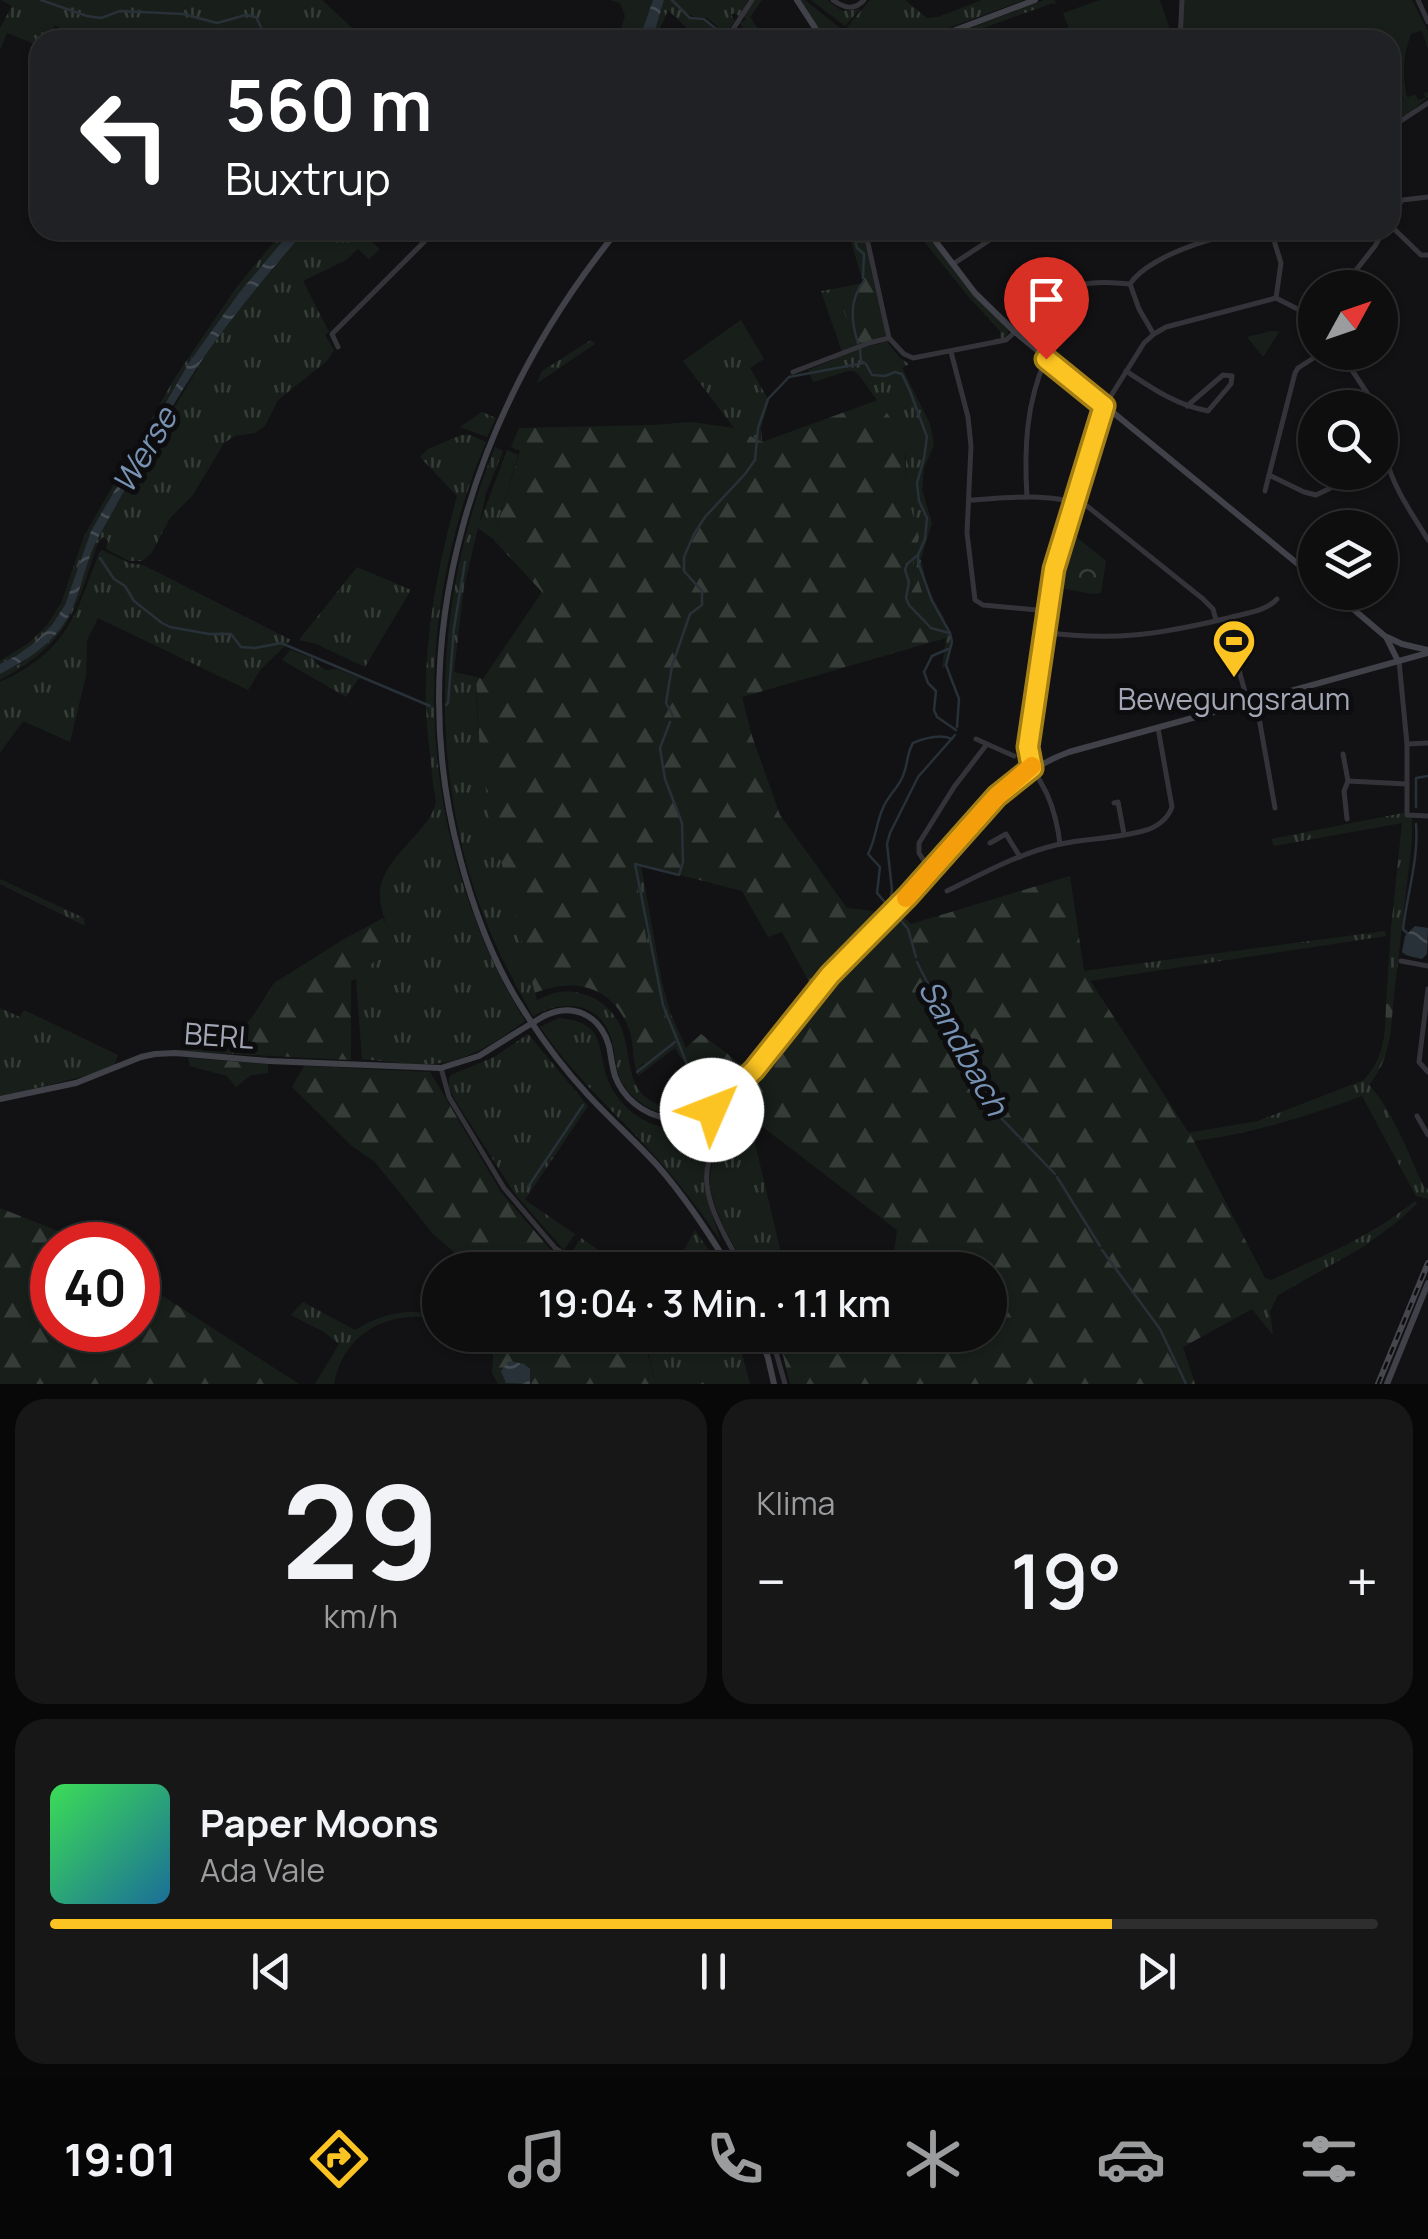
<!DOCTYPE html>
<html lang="de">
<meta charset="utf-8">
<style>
:root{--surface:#0e0e0f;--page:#171718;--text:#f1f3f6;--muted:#9b9c9e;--line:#2e2e2f;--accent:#fcc422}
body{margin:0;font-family:Manrope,sans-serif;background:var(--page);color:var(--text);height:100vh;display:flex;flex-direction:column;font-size:38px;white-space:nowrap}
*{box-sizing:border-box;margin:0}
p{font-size:32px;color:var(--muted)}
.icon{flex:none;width:55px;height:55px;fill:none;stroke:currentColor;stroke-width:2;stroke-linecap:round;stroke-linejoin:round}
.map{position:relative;height:1384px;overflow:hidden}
.panel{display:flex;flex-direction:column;gap:15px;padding:15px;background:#080808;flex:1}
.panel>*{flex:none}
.hud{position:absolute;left:30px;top:30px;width:1370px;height:210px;border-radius:30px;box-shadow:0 2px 8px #0004,0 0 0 2px var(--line);background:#202124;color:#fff;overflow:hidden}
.needle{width:65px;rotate:50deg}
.tools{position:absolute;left:1298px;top:270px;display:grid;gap:20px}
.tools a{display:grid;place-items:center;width:100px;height:100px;border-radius:50%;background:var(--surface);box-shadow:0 2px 8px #0004,0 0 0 2px var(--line);font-size:50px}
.speed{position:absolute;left:30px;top:1222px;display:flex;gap:20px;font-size:50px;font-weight:700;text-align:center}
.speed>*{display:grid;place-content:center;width:130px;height:130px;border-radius:50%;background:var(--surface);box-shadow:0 2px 8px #0004,0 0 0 2px var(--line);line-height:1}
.speed .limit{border:15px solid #d22;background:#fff;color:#111}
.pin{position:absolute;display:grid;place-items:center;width:85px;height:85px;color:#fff;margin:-102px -42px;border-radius:50% 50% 50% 0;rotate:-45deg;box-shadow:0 0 10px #0007}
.pin .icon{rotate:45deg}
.me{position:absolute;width:110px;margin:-55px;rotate:46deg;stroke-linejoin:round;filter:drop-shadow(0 0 8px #0008)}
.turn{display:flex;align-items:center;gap:35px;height:210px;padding:0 30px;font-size:45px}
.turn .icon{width:130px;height:130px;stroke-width:2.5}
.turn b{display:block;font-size:70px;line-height:85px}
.big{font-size:75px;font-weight:600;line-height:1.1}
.panel .tile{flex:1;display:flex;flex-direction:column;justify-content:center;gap:15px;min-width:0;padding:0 35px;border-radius:30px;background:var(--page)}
.panel .dial{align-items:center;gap:0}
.dial b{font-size:130px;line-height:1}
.song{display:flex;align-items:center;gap:30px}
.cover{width:120px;height:120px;border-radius:15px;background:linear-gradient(135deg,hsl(130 70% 55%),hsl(200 70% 35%))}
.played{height:10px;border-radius:5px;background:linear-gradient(90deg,var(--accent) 80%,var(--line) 80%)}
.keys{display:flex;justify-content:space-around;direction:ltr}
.heat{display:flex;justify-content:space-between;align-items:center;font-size:55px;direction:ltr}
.panel .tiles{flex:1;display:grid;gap:15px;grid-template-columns:1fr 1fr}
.tile:last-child{grid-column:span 2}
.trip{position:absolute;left:422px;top:1252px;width:585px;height:100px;border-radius:50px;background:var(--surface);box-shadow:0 2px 8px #0004,0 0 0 2px var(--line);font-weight:600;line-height:100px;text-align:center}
.dock{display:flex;height:160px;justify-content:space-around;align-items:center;background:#060606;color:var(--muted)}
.dock .icon{width:70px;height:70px}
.dock .on{color:var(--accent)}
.dock b{font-size:45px;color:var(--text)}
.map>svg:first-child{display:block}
.grass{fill:url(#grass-tufts)}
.forest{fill:url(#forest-firs)}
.park{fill:url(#park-crowns)}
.pitch{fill:#181f1a}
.water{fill:url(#water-waves)}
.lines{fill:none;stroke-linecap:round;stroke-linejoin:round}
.stream{stroke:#283038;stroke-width:2.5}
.street{stroke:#333339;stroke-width:5}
.secondary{stroke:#414249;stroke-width:6}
.rail-casing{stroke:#46474e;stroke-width:6}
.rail{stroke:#0d0d0f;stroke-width:2.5;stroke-dasharray:8;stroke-linecap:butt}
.secondary-bridge{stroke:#414249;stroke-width:6}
.route-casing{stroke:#a47f16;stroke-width:25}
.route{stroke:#fcc422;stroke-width:18}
.slow{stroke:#f59e0b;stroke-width:18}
.labels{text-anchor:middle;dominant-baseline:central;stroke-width:10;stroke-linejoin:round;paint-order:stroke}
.poi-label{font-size:30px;fill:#a3a7b5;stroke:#0d0d0f}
.street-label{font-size:30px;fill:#a3a7b5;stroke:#0d0d0f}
.water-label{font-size:32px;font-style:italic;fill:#7792b3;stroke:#0d0d0f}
</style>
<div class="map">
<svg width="1428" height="1384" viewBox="0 0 1428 1384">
<defs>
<pattern id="grass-tufts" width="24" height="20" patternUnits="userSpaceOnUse" patternTransform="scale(2.5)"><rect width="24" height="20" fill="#181f1a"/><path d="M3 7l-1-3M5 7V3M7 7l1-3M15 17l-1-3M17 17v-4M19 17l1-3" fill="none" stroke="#363d39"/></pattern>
<pattern id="forest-firs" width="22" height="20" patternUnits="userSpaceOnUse" patternTransform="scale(2.5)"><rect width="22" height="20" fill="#181f1a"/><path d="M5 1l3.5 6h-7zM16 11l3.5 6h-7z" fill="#363d39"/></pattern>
<pattern id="park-crowns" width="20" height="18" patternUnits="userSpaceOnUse" patternTransform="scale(2.5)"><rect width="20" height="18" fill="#181f1a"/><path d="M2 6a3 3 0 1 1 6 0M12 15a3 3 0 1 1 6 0" fill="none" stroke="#363d39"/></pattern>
<pattern id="water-waves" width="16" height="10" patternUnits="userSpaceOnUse" patternTransform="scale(2.5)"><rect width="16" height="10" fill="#283038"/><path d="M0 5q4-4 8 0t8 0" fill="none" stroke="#444b53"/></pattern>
</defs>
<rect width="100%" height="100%" fill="#121214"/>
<g class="grass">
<path d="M1,0H322L365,40H220L209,33L200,32L199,34L91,32L80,40L55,25L47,40H40V46L7,33L0,50V28L12,6Z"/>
<path d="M610,0H653L639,40H605L607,33L619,35L625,16L620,3Z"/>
<path d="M664,0H671L689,18L706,21L723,38L722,40H709L711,34L690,31L668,10L658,33L654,32Z"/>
<path d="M673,0H748L739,16L734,13L731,15L735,21L724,36L715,24L706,17C692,20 682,10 673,0Z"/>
<path d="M754,0H762L750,17L766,40H755L739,23L746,20L744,16Z"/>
<path d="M801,0H805L855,40H827Z"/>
<path d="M811,0H827L842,11L860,9L845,26Z"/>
<path d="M870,0H905L927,18L938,17L982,0H1024L916,40H860L847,27Z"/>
<path d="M1044,0H1054L1056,4L1053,3L950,40H939Z"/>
<path d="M284,230H292L239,293L190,361L91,531L65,605L52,625L35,643L16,656L0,664V661L30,642L47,625L61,603L84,536L176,376L236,288Z"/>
<path d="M306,230H358L380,249L369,259L358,249L346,260L303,281L329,332L325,335L334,350L327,361L278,400L265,426L255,433L235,436L224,443L193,495L170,518L151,554L142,561H129L106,549L108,541L103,537L97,545C75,614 67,644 0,680V674L22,663L62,626L70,611L91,550L124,491L129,492L125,490L207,353L238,310Z"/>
<path d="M915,230H923L972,293L1007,328L1008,333L1004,339L988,341L1000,338V331L968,296Z"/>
<path d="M838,288L856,349L887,342L899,357L909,364L902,368L930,424L934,445L924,468L922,490L932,523L921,559L927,588L943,616L952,642L946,667L942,668L946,638L921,592L913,563L919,537L905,488L906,457L902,435L859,375L854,371H848L813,382L808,370L833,360L842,352L821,291Z"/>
<path d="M741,320L764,359L750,368L769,401L761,427L762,442L734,428L683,361Z"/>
<path d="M591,340L595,344L537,383L542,371Z"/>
<path d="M482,412L496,418L487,437L460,427Z"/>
<path d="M461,435H470L486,442C406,631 418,845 525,1021C499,1039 474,1058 441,1063C416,1067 387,1061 362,1059L356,978L362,975L393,939C370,890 378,876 413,838C421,829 431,818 435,806C437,800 434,791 433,784C431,759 427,733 426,708C424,636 438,565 457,496L420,457L428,449Z"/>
<path d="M495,447L503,451L486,493L479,525L507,450L518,455L493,539L478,528L464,587L454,672L476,677C476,780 507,877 531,977L537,1000C545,997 552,993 559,992C586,988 613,1005 622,1030C633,1060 624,1095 665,1107C684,1112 694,1101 711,1099L714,1104C705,1109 696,1114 686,1115C659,1119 627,1100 618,1073C614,1059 615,1042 607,1028C591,999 557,1002 533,1016C518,989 503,962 491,934C426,781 432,600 495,447Z"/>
<path d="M102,550L129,563L143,565L291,640L261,669L248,690L98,618L87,640L86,676L70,742L23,721L0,753V682C67,651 75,617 99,553Z"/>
<path d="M357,567L411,590L365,667L316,644L299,640Z"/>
<path d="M290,650L312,658L318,665L326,670L337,669L359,678L346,697L282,660Z"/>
<path d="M1403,813L1412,816V840L1393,1004H1386L1391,929L1402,823L1274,846L1271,839Z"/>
<path d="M632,863L641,865L662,982L670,1012L686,1048L681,1058L675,1048L638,1076L636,1069L643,1065L661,1007L655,989Z"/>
<path d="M0,879L84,918L85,926L0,884Z"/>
<path d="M1385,931L1386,936L1089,981L1083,971Z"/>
<path d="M0,1008L20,1017L24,1010L118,1055L114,1065L97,1073L0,1097Z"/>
<path d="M559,1018C571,1019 586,1022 594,1033C602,1045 602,1064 607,1078C618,1107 647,1130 679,1128C695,1127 710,1120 724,1114L733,1126V1131C727,1136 719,1141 714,1146C693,1172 713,1212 720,1240C697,1205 671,1173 643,1143C607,1105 569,1070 540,1027Z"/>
<path d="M528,1034L588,1106L525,1200L575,1234L564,1250L515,1194L455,1100L449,1087V1078L451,1075L494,1057Z"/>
<path d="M1364,1080C1391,1104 1408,1154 1424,1187L1428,1189V1199L1416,1196L1362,1096C1306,1116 1253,1134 1194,1141L1187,1133L1258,1121Z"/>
<path d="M741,1134L753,1135L785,1270H747C732,1239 696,1191 716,1155C721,1146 733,1140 741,1134Z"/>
<path d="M1415,1201L1417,1204L1397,1222L1363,1247L1278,1295L1270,1311L1273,1335L1252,1309L1265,1278L1271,1280C1323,1256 1370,1237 1415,1201Z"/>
<path d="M695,1230L709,1251L697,1270H673Z"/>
<path d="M581,1238L627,1270H599L571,1253Z"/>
<path d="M303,1302L355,1330C383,1313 407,1308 440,1315V1319C389,1309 344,1331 334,1384H315L339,1344L324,1332L291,1315Z"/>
<path d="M660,1335H737L750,1384H656L648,1352Z"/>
</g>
<g class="forest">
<path d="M1390,60L1397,64C1393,80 1403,97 1409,113L1390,122Z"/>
<path d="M848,230H862L886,335L855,346L838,288L863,283Z"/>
<path d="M878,400L902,435L905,445V488L919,537L913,563L922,592L946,638L742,697L752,736L780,815L847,908L883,912L889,903L893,907L814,991L782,932L768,937L742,891L633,863L655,989L672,1036V1041L636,1069C632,1056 634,1042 629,1029C613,986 574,977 535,993L492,826L480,754L476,677L483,679L542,592L493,539L520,451L511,447L519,428L653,425L691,422L734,428L762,442Z"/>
<path d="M1070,876L1084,971L1194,1141L1265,1278L1252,1309L1183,1347L1195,1384H790L779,1339L790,1335H990V1270H892L897,1230L750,1117L732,1098L770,1060L819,996L899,913L911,924Z"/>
<path d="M383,918L393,939L362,975L351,981V1060L172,1051L228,1045L253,1016L274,983L346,938Z"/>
<path d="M1386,1004H1393C1391,1034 1389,1061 1369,1085L1364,1080C1385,1056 1385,1036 1386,1004Z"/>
<path d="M701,1034L749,1070L721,1099L706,1091L681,1058L685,1049Z"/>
<path d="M188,1058L268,1064V1073L251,1075L236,1087L227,1076L190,1066Z"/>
<path d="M304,1066L430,1072L501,1192L550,1249L582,1270H475L434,1235L374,1161L352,1146L292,1087Z"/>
<path d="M0,1208L63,1233L83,1245H52V1330H138V1280L299,1384H0Z"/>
<path d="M501,1335H652L645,1345L656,1384H498L492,1373L494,1341Z"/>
</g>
<g class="park">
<path d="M1271,331L1279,332L1263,357L1247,337Z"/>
<path d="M1070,532L1106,561L1101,593L1092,594L1055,587Z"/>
</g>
<g class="pitch">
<path d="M1100,0H1160L1173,38L1167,40H1073L1063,13Z"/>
<path d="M1182,0H1412L1428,31V49L1422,31L1411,34C1403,57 1402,73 1407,97L1416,95L1418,100L1425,98L1424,93L1428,92V97L1409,113C1403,97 1394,81 1397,64L1390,60V40H1180Z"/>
</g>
<g class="water">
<path d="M653,0H664L652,40H639Z"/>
<path d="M292,230H306C272,269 239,308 209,350C168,409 134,474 99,536C83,564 81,601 61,628C45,649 23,662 0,674V664L16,656L34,643L52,625L65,605L91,531L190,361L239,293Z"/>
<path d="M1415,926L1428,928L1427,954L1422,959L1406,955L1402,952L1405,936Z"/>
<path d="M509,1361L524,1364L530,1369V1384L506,1383L501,1371Z"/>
</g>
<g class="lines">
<g class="stream">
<path d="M41,0L87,16L101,18L120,11L183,14L217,23L246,15L256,17L265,35V40"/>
<path d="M672,0L690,18L704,19L721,33"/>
<path d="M855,240L857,248L864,254L863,278"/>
<path d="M858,343C851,321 849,300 864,281"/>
<path d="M860,349L861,361L866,364L872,375L885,376L895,372L902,374L910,391L927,437L924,458L917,483L919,501L927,518L925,539L918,555V562L932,601L950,633L952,642L946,665L959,699L957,727"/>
<path d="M918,555L907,564L905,570L909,582L906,598L909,605L931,628L949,633"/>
<path d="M100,558L114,579L125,586L134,601L162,623L170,627L209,634H231L241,647L255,648L281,643L430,706"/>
<path d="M948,649L932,656L924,672L928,683L936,691L934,710L937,717L956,730"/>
<path d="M446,705L448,703L454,628L465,562"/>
<path d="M673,716L666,703L672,666L690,614L702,605V591L684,571V557L694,534L705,517L745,474L755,460L758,428L768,399L789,377L864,363"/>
<path d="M670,722L660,748L665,779L682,823L683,862L679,875L635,864L663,1005L687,1064L693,1072L709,1080"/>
<path d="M1416,807V778L1428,776"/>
<path d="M889,907L877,893L880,867L868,854C876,839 876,823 883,808C888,795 900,787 904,773C908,762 907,753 913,743C925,738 941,734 952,739"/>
<path d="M889,908L892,890L887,844L890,833L918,777L955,735"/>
<path d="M897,916L908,929L916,957"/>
<path d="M1407,933L1403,929C1407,895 1419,858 1416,824"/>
<path d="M917,962L927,982L939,996L968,1051L973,1067L1002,1119L1055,1174"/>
<path d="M637,1072L675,1042"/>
<path d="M1057,1177L1100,1246"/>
<path d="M528,1187L583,1105"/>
<path d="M1102,1250L1160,1329L1186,1384"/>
</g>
<g class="street">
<path d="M833,0C844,8 854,11 864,0"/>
<path d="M1418,0L1428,22"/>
<path d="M726,40L752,0"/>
<path d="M1180,40L1182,0"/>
<path d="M1390,128L1428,103"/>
<path d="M1390,218L1402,200L1428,197"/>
<path d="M1390,225L1421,255H1428"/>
<path d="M953,264L1005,230"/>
<path d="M1342,288L1375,246L1384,230"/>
<path d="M1034,311C1071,284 1084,279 1130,284"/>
<path d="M1153,333L1139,309L1130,284C1149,254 1238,225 1272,234L1281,263L1276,298"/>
<path d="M889,338L904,354L913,358L1006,340L1015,332"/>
<path d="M338,347L332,334L436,230"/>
<path d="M951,352L968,417L971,446L967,533L975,600L983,605L1047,611"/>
<path d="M1323,352L1298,368L1295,373L1269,475L1304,492L1316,495L1364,472"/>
<path d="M1340,352L1377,408"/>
<path d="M1126,371C1153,389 1176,405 1208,411L1231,384L1232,376L1223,375L1187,406"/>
<path d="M793,372L869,343L889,338L865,230"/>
<path d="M1380,413C1384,429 1384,445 1387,461C1394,489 1413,515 1428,540"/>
<path d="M1265,491L1269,475"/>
<path d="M1027,497C1024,450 1026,402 1046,359"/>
<path d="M970,500C1007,498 1052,492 1087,506L1203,599L1213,609L1216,620"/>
<path d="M1225,619L1248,703"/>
<path d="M1044,632C1112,642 1162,634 1228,618C1245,613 1265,612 1277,599"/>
<path d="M1256,701L1275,808"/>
<path d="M976,739L987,744"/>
<path d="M1407,744L1428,743"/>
<path d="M1343,754L1348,781L1344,791L1347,819"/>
<path d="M1348,781L1407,784V744L1399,661"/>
<path d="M1407,784V815L1428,816"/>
<path d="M1114,803L1118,802L1124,834"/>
<path d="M990,843L1006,834L1020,857"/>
<path d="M1060,844C1058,827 1054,810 1047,794C1039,778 1029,765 1029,747L1055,569L1104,407L1144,343L1154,334L1166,327L1276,298L1315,318"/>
<path d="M930,870L919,853V843L954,787L987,744L1014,756"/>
<path d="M947,891C982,874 1018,854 1056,845C1085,838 1115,839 1143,831C1156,828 1168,819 1172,807L1158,728"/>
<path d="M1401,961L1428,966"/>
<path d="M1428,989L1419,1062L1428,1072"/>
<path d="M441,1068L449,1097L504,1188L556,1249L591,1270"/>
<path d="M720,1104L739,1129C731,1135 721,1142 715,1150C690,1184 727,1240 744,1270"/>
<path d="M1417,1116L1428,1135"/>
<path d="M771,1335L785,1384"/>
</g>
<g class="secondary">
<path d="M797,0L823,40"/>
<path d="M929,40L1035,0"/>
<path d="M618,230C475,406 400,634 460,858C474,911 494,965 524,1011C543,1041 564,1069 588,1095C610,1119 635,1141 657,1165C685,1197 709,1233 731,1270"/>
<path d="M927,230L975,293L1015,332L1315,578"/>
<path d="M1333,592L1386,637L1398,661"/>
<path d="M1387,637L1402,644L1428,650"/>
<path d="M544,1016C573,1002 600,1015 609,1046C611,1056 612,1066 615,1076C623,1098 643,1114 666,1118C680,1122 697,1119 710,1111C745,1091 786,1030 811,997C836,965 867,938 895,909C950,852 992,780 1069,752L1428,653"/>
<path d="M0,1099L76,1083L141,1057L155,1054L175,1053L269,1061L441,1068L479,1056L519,1031"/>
<path d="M760,1335L768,1358L774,1384"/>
<path d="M1387,1384L1428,1283"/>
</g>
<g class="rail-casing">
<path id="rail" d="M1378,1384L1428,1263"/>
</g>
<use href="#rail" class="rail"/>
<path class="secondary-bridge" d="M519,1031L544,1016"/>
</g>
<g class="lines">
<g class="route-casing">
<path id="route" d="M712,1110L754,1070L830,975L908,896L997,796L1032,768L1028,747L1054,569L1104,406L1046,359"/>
</g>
<use href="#route" class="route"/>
<path class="slow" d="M906,898L997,796L1032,766"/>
</g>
<defs>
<g id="stadium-pin" transform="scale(2.25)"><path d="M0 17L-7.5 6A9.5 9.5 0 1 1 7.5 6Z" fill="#fcc422" stroke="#0d0d0f"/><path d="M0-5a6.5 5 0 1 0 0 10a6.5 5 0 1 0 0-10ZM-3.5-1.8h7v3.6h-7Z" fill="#111"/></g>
</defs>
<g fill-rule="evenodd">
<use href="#stadium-pin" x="1234" y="641"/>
</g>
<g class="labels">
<g class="poi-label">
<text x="1234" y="698">Bewegungsraum</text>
</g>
<g class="street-label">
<text transform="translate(219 1035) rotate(4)">BERL</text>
</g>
<g class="water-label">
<text transform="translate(144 450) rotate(-59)">Werse</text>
<text transform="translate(964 1047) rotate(61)">Sandbach</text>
</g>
</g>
</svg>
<div class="tools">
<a><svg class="needle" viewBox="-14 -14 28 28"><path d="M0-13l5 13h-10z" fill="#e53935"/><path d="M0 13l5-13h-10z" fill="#9b9c9e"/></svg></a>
<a><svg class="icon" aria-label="search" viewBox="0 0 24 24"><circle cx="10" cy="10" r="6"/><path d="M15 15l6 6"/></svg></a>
<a><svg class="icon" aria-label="layers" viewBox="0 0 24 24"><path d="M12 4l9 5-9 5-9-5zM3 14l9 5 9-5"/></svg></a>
</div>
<div class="speed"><div class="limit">40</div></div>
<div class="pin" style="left:1046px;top:359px;background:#d93025"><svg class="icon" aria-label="arrive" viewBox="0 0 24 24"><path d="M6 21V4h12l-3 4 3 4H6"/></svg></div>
<svg class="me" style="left:712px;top:1110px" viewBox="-20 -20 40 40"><circle r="19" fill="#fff"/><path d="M0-13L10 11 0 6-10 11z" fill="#fcc422"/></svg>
<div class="trip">19:04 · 3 Min. · 1.1 km</div>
<div class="hud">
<div class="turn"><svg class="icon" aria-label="left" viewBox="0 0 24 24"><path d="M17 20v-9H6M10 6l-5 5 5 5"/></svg><div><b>560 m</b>Buxtrup</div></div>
</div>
</div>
<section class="panel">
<div class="tiles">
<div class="tile dial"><b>29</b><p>km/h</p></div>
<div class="tile"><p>Klima</p>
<div class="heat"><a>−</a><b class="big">19°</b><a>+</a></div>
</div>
<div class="tile">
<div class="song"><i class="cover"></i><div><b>Paper Moons</b><p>Ada Vale</p></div></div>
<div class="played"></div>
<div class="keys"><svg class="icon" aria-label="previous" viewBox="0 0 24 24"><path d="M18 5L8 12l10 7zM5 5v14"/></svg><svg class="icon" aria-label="pause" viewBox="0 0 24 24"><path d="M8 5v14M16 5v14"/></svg><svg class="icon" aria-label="next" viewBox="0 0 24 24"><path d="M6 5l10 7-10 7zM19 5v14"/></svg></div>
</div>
</div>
</section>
<nav class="dock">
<b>19:01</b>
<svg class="icon on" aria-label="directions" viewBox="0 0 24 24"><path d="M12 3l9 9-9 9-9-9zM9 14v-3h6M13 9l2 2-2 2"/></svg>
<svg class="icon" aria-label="music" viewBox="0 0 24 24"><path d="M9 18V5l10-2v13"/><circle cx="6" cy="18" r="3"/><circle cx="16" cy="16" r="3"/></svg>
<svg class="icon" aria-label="phone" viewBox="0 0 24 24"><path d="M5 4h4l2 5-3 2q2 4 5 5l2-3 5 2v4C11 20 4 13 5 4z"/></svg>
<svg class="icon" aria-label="climate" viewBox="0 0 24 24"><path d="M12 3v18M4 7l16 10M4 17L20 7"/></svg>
<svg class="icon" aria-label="car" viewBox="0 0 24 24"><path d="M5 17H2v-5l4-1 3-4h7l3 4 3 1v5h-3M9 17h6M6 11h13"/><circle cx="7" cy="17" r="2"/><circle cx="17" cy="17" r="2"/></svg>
<svg class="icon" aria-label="filters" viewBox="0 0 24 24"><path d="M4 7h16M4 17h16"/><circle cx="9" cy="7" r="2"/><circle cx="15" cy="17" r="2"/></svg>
</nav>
